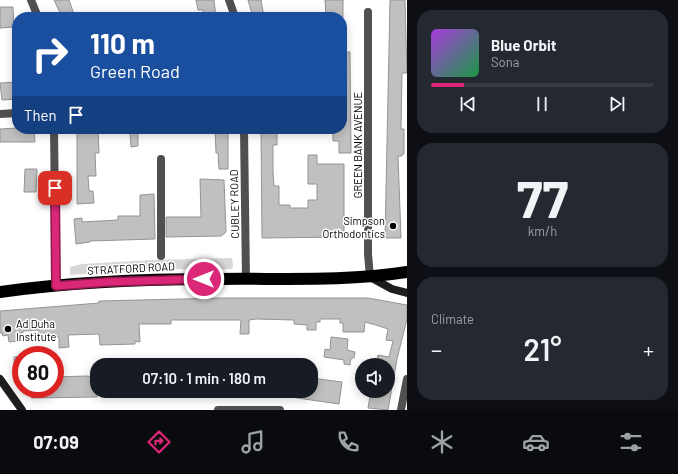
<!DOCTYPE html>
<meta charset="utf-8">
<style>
:root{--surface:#171b24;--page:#242831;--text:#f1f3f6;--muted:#9ea1a6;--line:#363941;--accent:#db2777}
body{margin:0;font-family:Barlow,sans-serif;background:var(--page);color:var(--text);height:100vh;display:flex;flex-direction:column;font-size:15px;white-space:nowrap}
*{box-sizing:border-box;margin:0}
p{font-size:13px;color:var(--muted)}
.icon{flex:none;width:22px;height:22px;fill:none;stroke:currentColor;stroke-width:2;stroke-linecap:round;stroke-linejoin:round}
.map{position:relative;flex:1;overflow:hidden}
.drawer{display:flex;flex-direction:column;gap:10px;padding:10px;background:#0d0f14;width:271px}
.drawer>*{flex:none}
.hud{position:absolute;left:12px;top:12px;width:335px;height:122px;border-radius:16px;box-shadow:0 2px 10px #0003;background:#1a4fa0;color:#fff;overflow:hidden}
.fabs{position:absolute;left:355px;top:358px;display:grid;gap:8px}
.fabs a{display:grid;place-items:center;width:40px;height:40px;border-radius:50%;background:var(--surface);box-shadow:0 2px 10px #0003;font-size:20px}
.speed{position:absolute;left:12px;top:346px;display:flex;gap:8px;font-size:20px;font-weight:700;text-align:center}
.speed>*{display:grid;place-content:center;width:52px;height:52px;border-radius:50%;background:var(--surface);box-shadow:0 2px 10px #0003;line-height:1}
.speed .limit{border:6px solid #d22;background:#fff;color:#111}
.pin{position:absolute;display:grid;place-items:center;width:34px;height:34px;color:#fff;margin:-17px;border-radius:8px;box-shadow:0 2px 6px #0006}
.me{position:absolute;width:44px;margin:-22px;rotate:270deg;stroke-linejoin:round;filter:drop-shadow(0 0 3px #0008)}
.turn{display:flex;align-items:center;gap:14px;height:84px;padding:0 12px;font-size:18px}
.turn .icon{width:52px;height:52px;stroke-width:2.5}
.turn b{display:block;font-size:28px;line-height:34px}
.then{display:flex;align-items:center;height:38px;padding:0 12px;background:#0003;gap:8px;font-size:15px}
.big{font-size:30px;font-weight:600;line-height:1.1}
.drawer .card{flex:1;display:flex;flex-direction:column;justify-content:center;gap:6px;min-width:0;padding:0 14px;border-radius:16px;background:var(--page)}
.drawer .dial{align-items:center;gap:0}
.dial b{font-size:52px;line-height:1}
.song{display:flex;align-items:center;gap:12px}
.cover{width:48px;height:48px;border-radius:6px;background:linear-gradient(135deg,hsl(280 70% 55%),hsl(140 70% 35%))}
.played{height:4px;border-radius:2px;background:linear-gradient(90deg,var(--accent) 15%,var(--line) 15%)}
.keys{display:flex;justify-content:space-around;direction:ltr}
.heat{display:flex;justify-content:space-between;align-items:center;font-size:22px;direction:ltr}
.trip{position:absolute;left:90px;top:358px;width:228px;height:40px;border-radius:16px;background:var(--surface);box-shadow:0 2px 10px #0003;font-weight:600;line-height:40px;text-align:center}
.dock{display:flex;height:64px;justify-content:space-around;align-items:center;background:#090b0e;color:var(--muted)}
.dock .icon{width:28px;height:28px}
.dock .on{color:var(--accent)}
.dock b{font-size:18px;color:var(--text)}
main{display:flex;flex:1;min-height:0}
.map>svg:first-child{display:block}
.green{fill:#d7d7d7}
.building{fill:#c0c0c0;stroke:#949494}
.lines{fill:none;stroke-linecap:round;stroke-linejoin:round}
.street{stroke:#505050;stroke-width:8}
.secondary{stroke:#1d1d1d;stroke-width:8}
.highway{stroke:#000;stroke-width:12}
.route-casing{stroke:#8e194d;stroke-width:10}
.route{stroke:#db2777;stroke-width:7}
.poi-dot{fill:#000;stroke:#fff;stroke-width:1.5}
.labels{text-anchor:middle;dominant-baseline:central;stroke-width:3;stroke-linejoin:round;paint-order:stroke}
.street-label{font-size:11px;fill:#000;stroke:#fff}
.poi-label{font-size:11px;fill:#000;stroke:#fff;text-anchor:end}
</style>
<main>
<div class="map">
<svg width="407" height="410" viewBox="0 0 407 410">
<rect width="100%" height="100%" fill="#fff"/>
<path class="green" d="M232,258L233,265L232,269H156L70,275V267L82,264L153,260Z"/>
<g class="building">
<path d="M54,0H69L75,17H62Z"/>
<path d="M196,0H214L216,17H208L207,13H203V10H198Z"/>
<path d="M248,0H261L264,17H253Z"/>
<path d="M325,0H343V17L326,16Z"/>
<path d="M390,0H405L407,73H402L401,129H404V154H402V156H398L401,238H385Z"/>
<path d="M0,7H13L14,27L0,28Z"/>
<path d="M342,52H350L351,153H339V141H333V129H342Z"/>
<path d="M17,82V99L2,100L0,83Z"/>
<path d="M17,128L34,129L35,142H0V129Z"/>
<path d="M215,129H228V169H219L218,153H216Z"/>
<path d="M261,129H277V145H273V172L274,186H279V205H290V208H308V200H317V184H308V155H317V164H344V237L262,238Z"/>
<path d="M98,130L99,153H95L96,176H88L89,191H93L94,203L77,204V131Z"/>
<path d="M138,131V146L131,147L130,132Z"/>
<path d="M25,169H37L36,192H24Z"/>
<path d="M200,179L224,180L226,232L221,236L166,237V217H201Z"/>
<path d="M154,194L155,239L90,241V242L76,244L74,219L82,218V222L118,220V216H140V195Z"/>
<path d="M223,298H368L407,305V319L397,359L388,410L368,408L371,391H388V365H376L378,355L389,357L393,341L386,340L388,329L376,325L365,322L364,332H343V323H340V319H320V322H316V330H307V325L294,324V320L256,319L249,320V334H240L241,320H171V324H139L140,342L135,341V344L100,345L99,334L68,335L69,347L59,348V337L40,338L39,330L23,331V333H17L18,341L9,342L8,335L3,336L2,333H0V311L99,303V301Z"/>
<path d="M331,337L348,339L347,350L355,352L354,358H351L350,365L344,364V360L324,357L325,349L330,350Z"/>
<path d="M21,356V377H17L14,369V357Z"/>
<path d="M86,376L97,377V397L31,398V394L23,389L55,390V377Z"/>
<path d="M311,378L342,382L339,404L277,395V391H311Z"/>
</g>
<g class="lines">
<g class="street">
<path d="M31,0L38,17"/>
<path d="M229,0L235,17"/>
<path d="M368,12V254L370,277"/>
<path d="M0,114L17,113"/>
<path d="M54,129L56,286"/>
<path d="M244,129L246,279"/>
<path d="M161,159V256"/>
<path d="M218,410H280"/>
<path d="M401,410L407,379"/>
</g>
<g class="secondary">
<path d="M370,277L392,289L407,293"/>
<path d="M0,379L22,410"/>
</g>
<path class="highway" d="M0,292C71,282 144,279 216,279C279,278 344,282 407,272"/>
</g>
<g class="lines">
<g class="route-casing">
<path id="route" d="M55,188L56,286L107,282L204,279"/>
</g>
<use href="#route" class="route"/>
</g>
<g class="poi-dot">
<circle cx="393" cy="226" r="4"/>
<circle cx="8" cy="329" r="4"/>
</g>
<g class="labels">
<g class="street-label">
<text transform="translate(357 145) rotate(-90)">GREEN BANK AVENUE</text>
<text transform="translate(234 204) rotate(-91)">CUBLEY ROAD</text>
<text transform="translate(131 268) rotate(-3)">STRATFORD ROAD</text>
</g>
<g class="poi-label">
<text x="385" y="220">Simpson<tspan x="385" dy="13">Orthodontics</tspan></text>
<text x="16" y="323" text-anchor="start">Ad Duha<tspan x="16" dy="13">Institute</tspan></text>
</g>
</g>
</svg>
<div class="fabs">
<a><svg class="icon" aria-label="sound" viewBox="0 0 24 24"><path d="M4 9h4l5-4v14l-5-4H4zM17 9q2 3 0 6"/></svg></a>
</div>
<div class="speed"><div class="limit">80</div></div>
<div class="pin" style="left:55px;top:188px;background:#d93025"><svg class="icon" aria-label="arrive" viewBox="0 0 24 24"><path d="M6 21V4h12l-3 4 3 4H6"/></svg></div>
<svg class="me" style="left:204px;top:279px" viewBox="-20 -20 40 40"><circle r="17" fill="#db2777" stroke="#fff" stroke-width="3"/><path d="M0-11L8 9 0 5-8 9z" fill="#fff"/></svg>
<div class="trip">07:10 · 1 min · 180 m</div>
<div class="hud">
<div class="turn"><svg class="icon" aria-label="right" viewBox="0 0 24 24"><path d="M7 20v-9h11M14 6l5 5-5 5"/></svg><div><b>110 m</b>Green Road</div></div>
<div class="then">Then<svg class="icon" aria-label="arrive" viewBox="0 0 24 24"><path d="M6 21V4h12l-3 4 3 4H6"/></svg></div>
</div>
</div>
<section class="drawer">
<div class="card">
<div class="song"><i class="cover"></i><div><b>Blue Orbit</b><p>Sona</p></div></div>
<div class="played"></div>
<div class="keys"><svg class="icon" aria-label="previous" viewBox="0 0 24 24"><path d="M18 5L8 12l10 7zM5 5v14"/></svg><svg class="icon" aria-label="pause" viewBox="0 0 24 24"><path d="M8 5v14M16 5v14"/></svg><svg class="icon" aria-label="next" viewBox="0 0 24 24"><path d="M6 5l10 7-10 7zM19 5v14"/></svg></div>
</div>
<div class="card dial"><b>77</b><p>km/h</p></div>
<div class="card"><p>Climate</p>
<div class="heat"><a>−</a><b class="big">21°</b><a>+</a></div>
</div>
</section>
</main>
<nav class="dock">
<b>07:09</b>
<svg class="icon on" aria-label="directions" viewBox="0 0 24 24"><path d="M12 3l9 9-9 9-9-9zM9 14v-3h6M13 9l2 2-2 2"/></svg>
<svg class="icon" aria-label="music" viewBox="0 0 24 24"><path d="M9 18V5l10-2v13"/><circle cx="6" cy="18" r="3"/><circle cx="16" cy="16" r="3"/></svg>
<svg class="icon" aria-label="phone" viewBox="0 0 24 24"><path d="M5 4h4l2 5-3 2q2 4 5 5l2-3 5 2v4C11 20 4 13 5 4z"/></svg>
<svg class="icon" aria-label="climate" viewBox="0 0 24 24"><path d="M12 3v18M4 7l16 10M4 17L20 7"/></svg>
<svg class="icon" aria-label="car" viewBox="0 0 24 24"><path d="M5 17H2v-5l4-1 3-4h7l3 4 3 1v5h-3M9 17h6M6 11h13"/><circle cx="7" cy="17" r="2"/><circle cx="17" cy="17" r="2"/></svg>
<svg class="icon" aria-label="filters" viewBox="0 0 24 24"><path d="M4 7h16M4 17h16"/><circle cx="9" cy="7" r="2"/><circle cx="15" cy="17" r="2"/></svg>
</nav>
